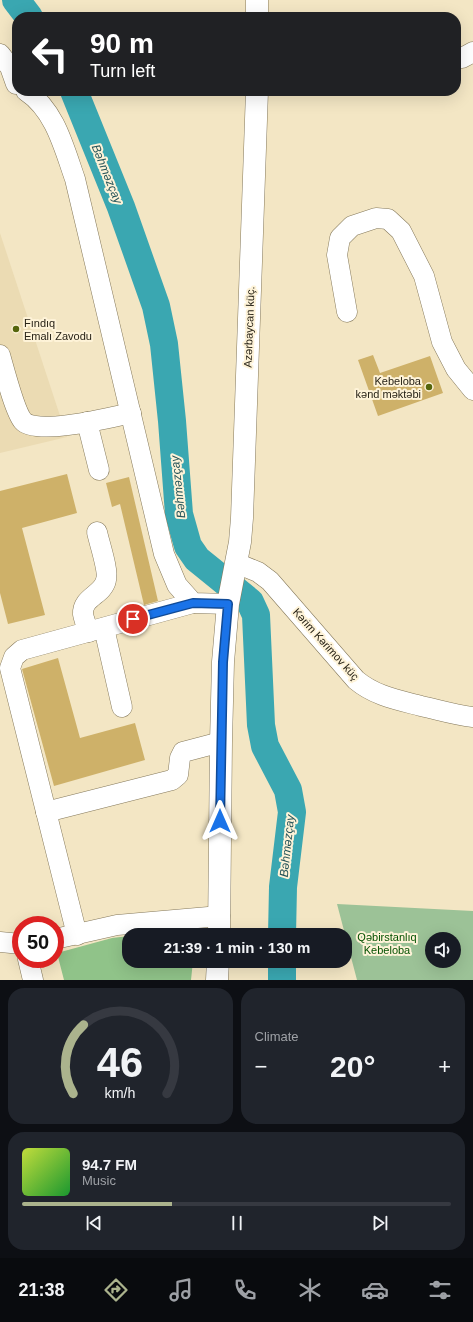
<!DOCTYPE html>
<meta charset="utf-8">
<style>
:root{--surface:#171b24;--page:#20242c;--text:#f1f3f6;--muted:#9ea1a6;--line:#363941;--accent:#abb38d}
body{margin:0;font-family:Helvetica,sans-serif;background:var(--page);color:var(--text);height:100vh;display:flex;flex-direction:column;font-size:15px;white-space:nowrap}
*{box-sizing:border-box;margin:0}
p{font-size:13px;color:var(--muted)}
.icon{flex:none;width:22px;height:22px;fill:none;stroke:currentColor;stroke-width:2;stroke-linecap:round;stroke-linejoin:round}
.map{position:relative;height:980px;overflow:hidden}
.panel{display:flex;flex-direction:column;gap:8px;padding:8px;background:#0d0f14;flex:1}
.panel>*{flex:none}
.hud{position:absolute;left:12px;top:12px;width:449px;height:84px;border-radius:16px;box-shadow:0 4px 16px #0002;background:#202124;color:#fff;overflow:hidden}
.buttons{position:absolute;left:425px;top:932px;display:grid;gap:8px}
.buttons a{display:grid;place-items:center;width:36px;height:36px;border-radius:50%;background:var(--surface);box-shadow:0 4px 16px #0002;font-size:20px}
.speed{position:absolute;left:12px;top:916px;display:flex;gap:8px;font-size:20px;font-weight:700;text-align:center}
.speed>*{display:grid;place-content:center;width:52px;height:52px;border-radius:50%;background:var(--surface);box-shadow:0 4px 16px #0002;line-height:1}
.speed .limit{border:6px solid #d22;background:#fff;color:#111}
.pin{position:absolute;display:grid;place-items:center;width:34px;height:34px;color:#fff;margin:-17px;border:2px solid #fff;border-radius:50%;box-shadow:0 1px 4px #0007}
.me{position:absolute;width:44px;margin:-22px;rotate:0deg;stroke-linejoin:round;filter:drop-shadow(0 0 3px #0008)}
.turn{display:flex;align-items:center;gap:14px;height:84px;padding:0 12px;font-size:18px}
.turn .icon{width:52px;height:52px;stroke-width:2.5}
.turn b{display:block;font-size:28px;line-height:34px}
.big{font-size:30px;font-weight:600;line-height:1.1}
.panel .widget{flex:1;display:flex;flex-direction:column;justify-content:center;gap:6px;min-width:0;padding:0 14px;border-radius:16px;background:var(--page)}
.panel .dial{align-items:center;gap:0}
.dial svg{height:104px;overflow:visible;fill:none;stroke:var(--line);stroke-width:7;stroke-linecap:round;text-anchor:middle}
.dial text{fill:var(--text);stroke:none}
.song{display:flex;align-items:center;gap:12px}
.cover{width:48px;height:48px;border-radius:6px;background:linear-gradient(135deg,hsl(70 70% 55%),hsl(130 70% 35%))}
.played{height:4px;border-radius:2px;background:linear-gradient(90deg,var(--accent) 35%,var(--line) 35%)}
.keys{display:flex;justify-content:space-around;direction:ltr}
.heat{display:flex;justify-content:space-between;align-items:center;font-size:22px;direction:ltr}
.panel .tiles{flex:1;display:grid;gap:8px;grid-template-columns:1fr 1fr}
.widget:last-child{grid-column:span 2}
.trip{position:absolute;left:122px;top:928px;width:230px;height:40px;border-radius:16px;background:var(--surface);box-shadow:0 4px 16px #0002;font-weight:600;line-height:40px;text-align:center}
.menu{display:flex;height:64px;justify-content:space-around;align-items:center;background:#090b0e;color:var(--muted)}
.menu .icon{width:28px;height:28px}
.menu .active{color:var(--accent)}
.menu b{font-size:18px;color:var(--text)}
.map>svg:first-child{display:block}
.built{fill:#ebdbb3}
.green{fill:#9cc297;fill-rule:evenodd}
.forest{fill:#90c389}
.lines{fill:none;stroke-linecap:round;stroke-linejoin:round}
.river{stroke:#3aa7b1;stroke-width:28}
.building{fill:#ceb169}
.minor-casing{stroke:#85795b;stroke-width:21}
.major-casing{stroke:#85795b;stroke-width:23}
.minor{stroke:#fff;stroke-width:20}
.major{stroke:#fff;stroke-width:22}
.route-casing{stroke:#114b97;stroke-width:10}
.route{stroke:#1a73e8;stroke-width:7}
.poi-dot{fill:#55650c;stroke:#fef3d8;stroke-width:1.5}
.labels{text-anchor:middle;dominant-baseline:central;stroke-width:4;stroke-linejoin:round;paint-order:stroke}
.poi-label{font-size:11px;fill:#282317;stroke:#fef3d8;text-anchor:start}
.street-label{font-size:11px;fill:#282317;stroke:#fef3d8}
.park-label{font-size:11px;fill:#045100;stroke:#fef3d8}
.water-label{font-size:12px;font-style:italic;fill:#265459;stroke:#fef3d8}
</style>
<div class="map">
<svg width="473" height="980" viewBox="0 0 473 980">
<rect width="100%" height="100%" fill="#f3e6c4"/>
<path class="built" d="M0,233L67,437L0,453Z"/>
<path class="green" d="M337,904L473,911V980H357ZM432,939H454V961H432Z"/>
<path class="forest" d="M129,936V961H193L191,980H64L57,953L112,938Z"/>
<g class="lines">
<g class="river">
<path d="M16,0L29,17"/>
<path d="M74,91L121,207L156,306L164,344L172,421L179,514L188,546L197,559L250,602L256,615L261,725L265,746L288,790L292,812L283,887L282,935"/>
<path d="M282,980V961"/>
</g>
</g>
<g class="building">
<path d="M373,355L380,373L430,356L443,393L378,416L358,360Z"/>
<path d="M67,474L77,513L22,528L45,615L8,624L0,593V491Z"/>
<path d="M129,477L158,601L144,605L120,504L112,507L106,483Z"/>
<path d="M58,658L80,738L135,723L145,760L54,786L22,669Z"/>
</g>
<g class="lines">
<g class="minor-casing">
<g id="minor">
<path d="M0,54L10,67L16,84"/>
<path d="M456,59L462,58L473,52"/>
<path d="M26,91C55,110 64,148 75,179L164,554L177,585L193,603L228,604"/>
<path d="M347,312L337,255L340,238L352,226L376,218L388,219L401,231L424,276L442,342L456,369L473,390"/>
<path d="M0,355C4,369 15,412 23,421C36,436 112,417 131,413"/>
<path d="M87,422L99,470"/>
<path d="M236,563L258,572L270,581L356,680C375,696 398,700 421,706C439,710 455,715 473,717"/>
<path d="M104,628L122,707"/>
<path d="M89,632C87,627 84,620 83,614C82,597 103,595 106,580C109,571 99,542 97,532"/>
<path d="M46,812L172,780L178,775L180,758L183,752L221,742"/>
<path d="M77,935L10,668L14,657L22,650L193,603"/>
<path d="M55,939L117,925L220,916"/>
<path d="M0,942L21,944"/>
<path d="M28,959L33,980"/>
</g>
</g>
<g class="major-casing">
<g id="major">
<path d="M257,17V0"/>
<path d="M219,935L221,742L223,662L228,604L240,542L242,518L257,91"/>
<path d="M217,980L218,961"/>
</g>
</g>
<use href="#minor" class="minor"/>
<use href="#major" class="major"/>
</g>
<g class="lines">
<g class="route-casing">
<path id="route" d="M133,619L193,603L228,604L223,662L220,821"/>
</g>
<use href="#route" class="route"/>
</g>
<g class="poi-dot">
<circle cx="16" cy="329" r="4"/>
<circle cx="429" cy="387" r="4"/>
</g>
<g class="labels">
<g class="poi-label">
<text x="24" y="323">Fındıq<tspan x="24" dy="13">Emalı Zavodu</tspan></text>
<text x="421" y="381" text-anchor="end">Kebeloba<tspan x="421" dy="13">kənd məktəbi</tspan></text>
</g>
<g class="street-label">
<text transform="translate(249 327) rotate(-88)">Azərbaycan küç.</text>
<text transform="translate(326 644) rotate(48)">Kərim Kərimov küç</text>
</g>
<g class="park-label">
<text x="387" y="937">Qəbirstanlıq<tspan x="387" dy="13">Kebeloba</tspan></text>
</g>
<g class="water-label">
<text transform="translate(107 174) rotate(68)">Bəhməzçay</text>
<text transform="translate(178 487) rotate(-96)">Bəhməzçay</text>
<text transform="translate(287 846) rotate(-84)">Bəhməzçay</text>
</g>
</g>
</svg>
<div class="buttons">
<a><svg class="icon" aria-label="sound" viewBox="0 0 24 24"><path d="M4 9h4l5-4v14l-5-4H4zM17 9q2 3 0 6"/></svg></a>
</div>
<div class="speed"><div class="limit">50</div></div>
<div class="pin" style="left:133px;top:619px;background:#d93025"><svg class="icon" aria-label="arrive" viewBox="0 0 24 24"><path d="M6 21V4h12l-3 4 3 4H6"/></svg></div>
<svg class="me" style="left:220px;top:821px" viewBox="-20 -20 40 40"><path d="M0-17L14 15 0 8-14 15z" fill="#1a73e8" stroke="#fff" stroke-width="4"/></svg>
<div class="trip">21:39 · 1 min · 130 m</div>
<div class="hud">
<div class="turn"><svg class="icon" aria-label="left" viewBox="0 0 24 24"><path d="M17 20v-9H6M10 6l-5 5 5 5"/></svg><div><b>90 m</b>Turn left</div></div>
</div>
</div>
<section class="panel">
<div class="tiles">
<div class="widget dial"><svg viewBox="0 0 100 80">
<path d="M14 69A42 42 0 1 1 86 69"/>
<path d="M14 69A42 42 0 0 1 22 16" stroke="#abb38d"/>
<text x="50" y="56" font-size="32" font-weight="700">46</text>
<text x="50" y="72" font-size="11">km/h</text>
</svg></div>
<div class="widget"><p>Climate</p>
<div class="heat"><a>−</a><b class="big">20°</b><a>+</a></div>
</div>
<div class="widget">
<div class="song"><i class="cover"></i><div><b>94.7 FM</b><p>Music</p></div></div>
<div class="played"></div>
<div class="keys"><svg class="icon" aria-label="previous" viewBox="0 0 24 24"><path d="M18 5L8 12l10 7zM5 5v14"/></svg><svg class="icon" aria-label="pause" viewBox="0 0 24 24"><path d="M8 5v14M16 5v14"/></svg><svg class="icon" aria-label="next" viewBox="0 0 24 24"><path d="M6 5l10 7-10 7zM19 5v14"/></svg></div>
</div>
</div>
</section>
<nav class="menu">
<b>21:38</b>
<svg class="icon active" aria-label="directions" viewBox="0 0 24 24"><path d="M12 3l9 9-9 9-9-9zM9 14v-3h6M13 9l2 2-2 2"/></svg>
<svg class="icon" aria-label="music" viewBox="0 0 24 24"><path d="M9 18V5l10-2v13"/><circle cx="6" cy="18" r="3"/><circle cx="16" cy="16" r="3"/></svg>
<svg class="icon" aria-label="phone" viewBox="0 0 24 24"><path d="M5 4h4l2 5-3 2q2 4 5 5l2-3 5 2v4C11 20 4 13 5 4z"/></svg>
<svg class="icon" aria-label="climate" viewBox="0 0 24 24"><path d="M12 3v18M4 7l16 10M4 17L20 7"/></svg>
<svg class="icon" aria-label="car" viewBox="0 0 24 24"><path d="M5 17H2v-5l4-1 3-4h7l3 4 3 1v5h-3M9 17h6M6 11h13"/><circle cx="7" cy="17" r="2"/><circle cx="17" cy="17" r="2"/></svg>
<svg class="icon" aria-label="filters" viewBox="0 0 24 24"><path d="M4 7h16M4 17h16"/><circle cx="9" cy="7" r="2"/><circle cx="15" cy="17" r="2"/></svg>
</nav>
